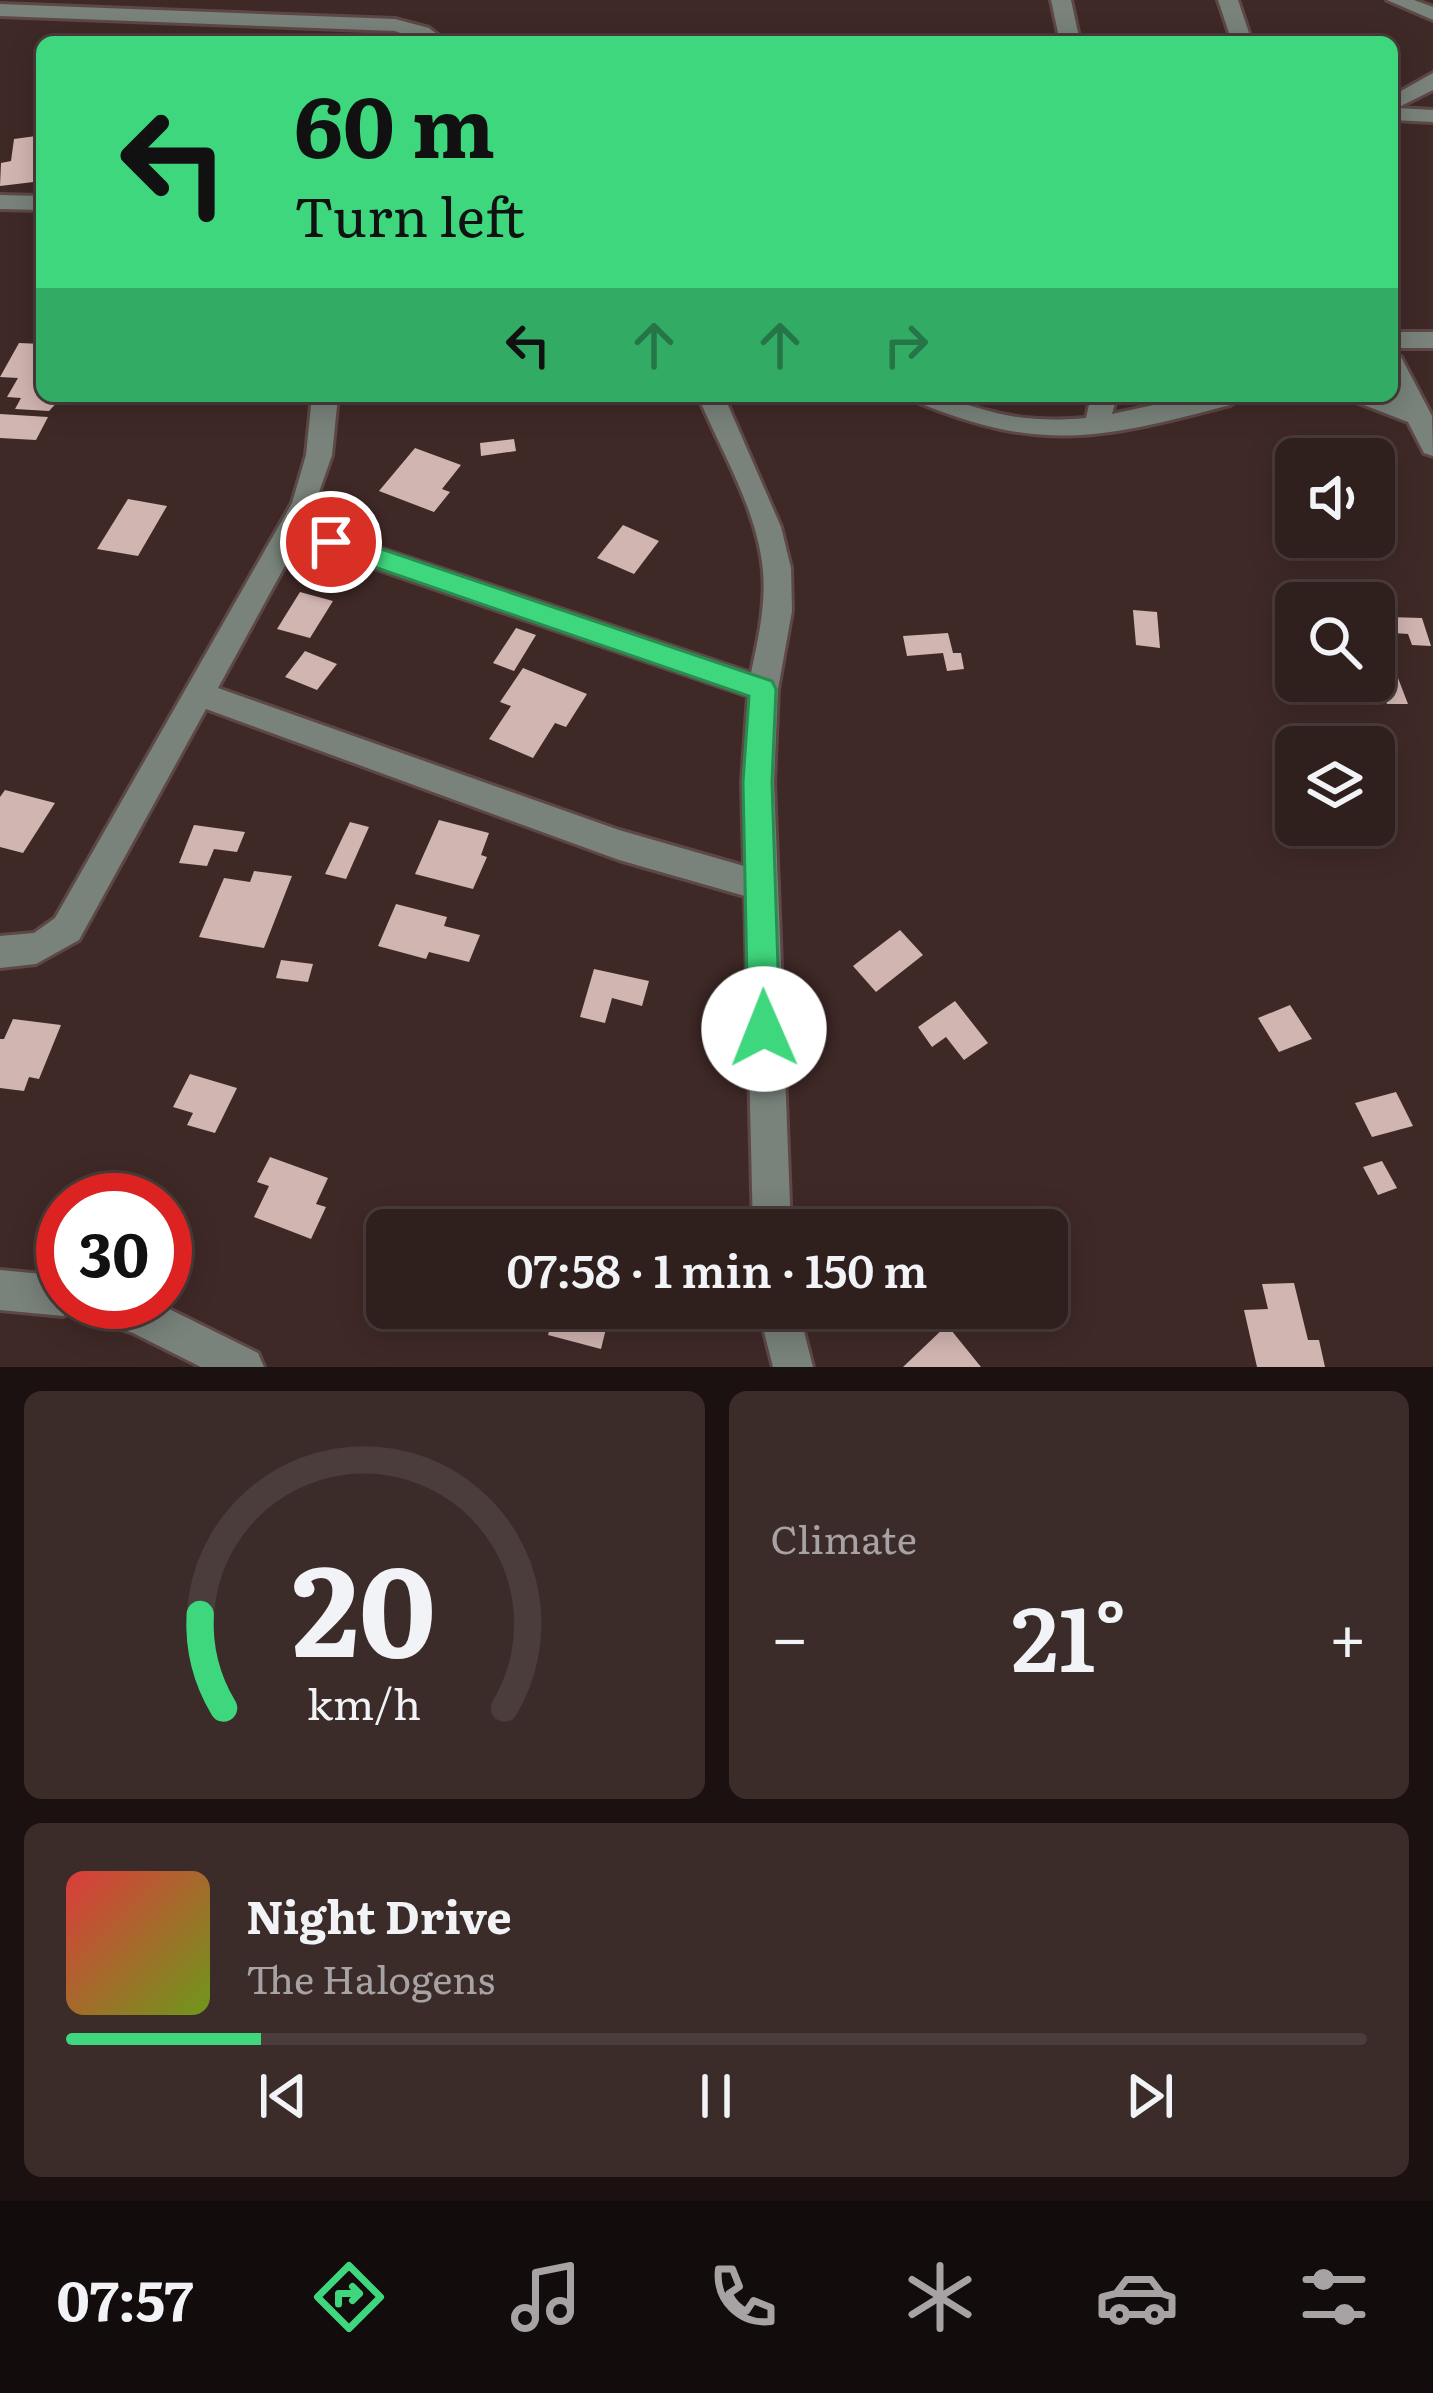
<!DOCTYPE html>
<meta charset="utf-8">
<style>
:root{--surface:#2f1f1d;--page:#3b2c2a;--text:#f1f3f6;--muted:#a7a2a4;--line:#4a3d3b;--accent:#3fd77d}
body{margin:0;font-family:Literata,serif;background:var(--page);color:var(--text);height:100vh;display:flex;flex-direction:column;font-size:45px;white-space:nowrap}
*{box-sizing:border-box;margin:0}
p{font-size:39px;color:var(--muted)}
.icon{flex:none;width:66px;height:66px;fill:none;stroke:currentColor;stroke-width:2;stroke-linecap:round;stroke-linejoin:round}
.map{position:relative;height:1367px;overflow:hidden}
.drawer{display:flex;flex-direction:column;gap:24px;padding:24px;background:#1a1110;flex:1}
.drawer>*{flex:none}
.guide{position:absolute;left:36px;top:36px;width:1362px;height:366px;border-radius:18px;box-shadow:0 6px 30px #0003,0 0 0 3px var(--line);background:#3fd77d;color:#111;overflow:hidden}
.controls{position:absolute;left:1275px;top:438px;display:grid;gap:24px}
.controls a{display:grid;place-items:center;width:120px;height:120px;border-radius:18px;background:var(--surface);box-shadow:0 6px 30px #0003,0 0 0 3px var(--line);font-size:60px}
.speed{position:absolute;left:36px;top:1173px;display:flex;gap:24px;font-size:60px;font-weight:700;text-align:center}
.speed>*{display:grid;place-content:center;width:156px;height:156px;border-radius:50%;background:var(--surface);box-shadow:0 6px 30px #0003,0 0 0 3px var(--line);line-height:1}
.speed .limit{border:18px solid #d22;background:#fff;color:#111}
.pin{position:absolute;display:grid;place-items:center;width:102px;height:102px;color:#fff;margin:-51px;border:6px solid #fff;border-radius:50%;box-shadow:0 3px 12px #0007}
.me{position:absolute;width:132px;margin:-66px;rotate:359deg;stroke-linejoin:round;filter:drop-shadow(0 0 9px #0008)}
.turn{display:flex;align-items:center;gap:42px;height:252px;padding:0 60px;font-size:54px}
.turn .icon{width:156px;height:156px;stroke-width:2.5}
.turn b{display:block;font-size:84px;line-height:102px}
.lanes{display:flex;align-items:center;height:114px;padding:0 60px;background:#0003;justify-content:center;gap:60px;direction:ltr}
.lanes .off{opacity:.35}
.big{font-size:90px;font-weight:600;line-height:1.1}
.drawer .card{flex:1;display:flex;flex-direction:column;justify-content:center;gap:18px;min-width:0;padding:0 42px;border-radius:18px;background:var(--page)}
.drawer .dial{align-items:center;gap:0}
.dial svg{height:312px;overflow:visible;fill:none;stroke:var(--line);stroke-width:7;stroke-linecap:round;text-anchor:middle}
.dial text{fill:var(--text);stroke:none}
.song{display:flex;align-items:center;gap:36px}
.cover{width:144px;height:144px;border-radius:18px;background:linear-gradient(135deg,hsl(0 70% 55%),hsl(80 70% 35%))}
.played{height:12px;border-radius:6px;background:linear-gradient(90deg,var(--accent) 15%,var(--line) 15%)}
.keys{display:flex;justify-content:space-around;direction:ltr}
.heat{display:flex;justify-content:space-between;align-items:center;font-size:66px;direction:ltr}
.drawer .tiles{flex:1;display:grid;gap:24px;grid-template-columns:1fr 1fr}
.card:last-child{grid-column:span 2}
.trip{position:absolute;left:366px;top:1209px;width:702px;height:120px;border-radius:18px;background:var(--surface);box-shadow:0 6px 30px #0003,0 0 0 3px var(--line);font-weight:600;line-height:120px;text-align:center}
.dock{display:flex;height:192px;justify-content:space-around;align-items:center;background:#130c0c;color:var(--muted)}
.dock .icon{width:84px;height:84px}
.dock .selected{color:var(--accent)}
.dock b{font-size:54px;color:var(--text)}
.map>svg:first-child{display:block}
.building{fill:#d1b5b1}
.lines{fill:none;stroke-linecap:round;stroke-linejoin:round}
.minor-casing{stroke:#5d4846;stroke-width:6}
.minor{fill:#79827b;fill-rule:evenodd}
.route{fill:#3fd77d;stroke:#298c51;stroke-width:3}
</style>
<div class="map">
<svg width="1433" height="1367" viewBox="0 0 1433 1367">
<rect width="100%" height="100%" fill="#3f2927"/>
<g class="building">
<path d="M42,129V181L0,186L1,163L11,161L14,139L36,136V130Z"/>
<path d="M19,343L42,344V396H63L49,411L15,409L21,398L7,397L18,378L0,377Z"/>
<path d="M0,414L48,417L36,440L0,438Z"/>
<path d="M514,439L516,451L481,456L480,443Z"/>
<path d="M415,448L461,465L442,489L450,492L434,512L379,491Z"/>
<path d="M128,499L167,506L138,556L97,549Z"/>
<path d="M623,525L659,541L634,574L597,558Z"/>
<path d="M300,592L333,601L310,638L277,629Z"/>
<path d="M1133,610L1157,612L1160,648L1136,645Z"/>
<path d="M1388,617L1422,618L1431,646L1412,645L1408,634L1393,633Z"/>
<path d="M516,628L536,635L514,671L493,663Z"/>
<path d="M948,633L953,653H961L964,669L947,671L943,653L907,656L903,636Z"/>
<path d="M305,651L337,664L317,690L285,677Z"/>
<path d="M1379,652L1384,665H1393L1408,704H1387L1382,692L1306,694L1302,681H1374V653Z"/>
<path d="M523,668L587,694L566,727L555,723L533,758L489,739L511,706L500,702Z"/>
<path d="M5,790L55,803L23,853L0,847V797Z"/>
<path d="M439,820L489,833L481,855L487,857L473,889L415,874Z"/>
<path d="M350,822L369,827L346,879L325,874Z"/>
<path d="M194,825L245,832L237,852L214,849L207,866L179,863Z"/>
<path d="M254,871L292,876L264,948L199,937L224,878L250,882Z"/>
<path d="M396,904L447,917L444,926L480,935L469,962L429,952L426,959L378,946Z"/>
<path d="M900,930L923,955L876,992L853,966Z"/>
<path d="M281,960L313,964L308,982L276,978Z"/>
<path d="M594,969L649,981L642,1006L612,998L605,1023L580,1017Z"/>
<path d="M955,1001L988,1043L964,1060L946,1037L932,1047L918,1027Z"/>
<path d="M1290,1005L1312,1039L1279,1052L1258,1018Z"/>
<path d="M13,1019L61,1025L39,1079L29,1077L24,1091L0,1088V1039H4Z"/>
<path d="M190,1074L237,1088L215,1133L187,1125L193,1113L173,1107Z"/>
<path d="M1396,1092L1413,1126L1372,1137L1355,1103Z"/>
<path d="M270,1157L328,1178L316,1204L326,1207L311,1239L254,1217L269,1186L257,1182Z"/>
<path d="M1382,1161L1397,1188L1378,1195L1363,1167Z"/>
<path d="M1294,1283L1308,1340H1319L1325,1367H1257L1244,1310L1268,1309L1262,1284Z"/>
<path d="M556,1308H611L601,1349L548,1335Z"/>
<path d="M947,1325L981,1367H903Z"/>
</g>
<g class="lines">
<g class="minor-casing">
<g id="minor">
<path d="M1051,0H1071L1080,42H1060Z"/>
<path d="M1218,0H1238L1252,42H1232Z"/>
<path d="M1387,0H1414L1433,7V20Z"/>
<path d="M0,4L395,19L429,28L447,42H424L395,31L0,16Z"/>
<path d="M1433,73V90L1397,108L1433,110V122L1392,120V96Z"/>
<path d="M0,195L42,196V210L0,209Z"/>
<rect x="1392" y="332" width="41" height="16"/>
<path d="M1392,354L1401,357L1432,416L1433,456L1424,453L1408,422L1356,402L1352,396L1396,398Z"/>
<path d="M312,396H338L332,455L308,524L751,673C758,639 766,606 763,571C758,511 721,451 698,396H724L781,527L791,568L792,611L778,689L774,782L791,1230H753L745,896L619,860L206,709L79,940L36,964L0,968V936L34,933L55,918L292,503L306,455ZM298,542L748,696L742,782L744,866L619,830L218,688Z"/>
<path d="M913,396C946,396 959,403 989,411C1020,420 1053,421 1086,418L1091,396H1117L1112,414L1195,396H1243L1230,405C1104,438 1042,454 917,402Z"/>
<path d="M0,1270L63,1276V1302H155L258,1353L264,1367H201L133,1333L83,1316L79,1306L63,1316L0,1310Z"/>
<path d="M758,1308H798L813,1367H773Z"/>
</g>
</g>
<use href="#minor" class="minor"/>
</g>
<path class="route" d="M331,532L772,681L776,689L772,782L780,1029L775,1040L764,1045L753,1040L748,1029L743,782L749,696L322,549L318,542Z"/>
</svg>
<div class="controls">
<a><svg class="icon" aria-label="sound" viewBox="0 0 24 24"><path d="M4 9h4l5-4v14l-5-4H4zM17 9q2 3 0 6"/></svg></a>
<a><svg class="icon" aria-label="search" viewBox="0 0 24 24"><circle cx="10" cy="10" r="6"/><path d="M15 15l6 6"/></svg></a>
<a><svg class="icon" aria-label="layers" viewBox="0 0 24 24"><path d="M12 4l9 5-9 5-9-5zM3 14l9 5 9-5"/></svg></a>
</div>
<div class="speed"><div class="limit">30</div></div>
<div class="pin" style="left:331px;top:542px;background:#d93025"><svg class="icon" aria-label="arrive" viewBox="0 0 24 24"><path d="M6 21V4h12l-3 4 3 4H6"/></svg></div>
<svg class="me" style="left:764px;top:1029px" viewBox="-20 -20 40 40"><circle r="19" fill="#fff"/><path d="M0-13L10 11 0 6-10 11z" fill="#3fd77d"/></svg>
<div class="trip">07:58 · 1 min · 150 m</div>
<div class="guide">
<div class="turn"><svg class="icon" aria-label="left" viewBox="0 0 24 24"><path d="M17 20v-9H6M10 6l-5 5 5 5"/></svg><div><b>60 m</b>Turn left</div></div>
<div class="lanes"><svg class="icon" aria-label="left" viewBox="0 0 24 24"><path d="M17 20v-9H6M10 6l-5 5 5 5"/></svg><svg class="icon off" aria-label="ahead" viewBox="0 0 24 24"><path d="M12 20V5M6 11l6-6 6 6"/></svg><svg class="icon off" aria-label="ahead" viewBox="0 0 24 24"><path d="M12 20V5M6 11l6-6 6 6"/></svg><svg class="icon off" aria-label="right" viewBox="0 0 24 24"><path d="M7 20v-9h11M14 6l5 5-5 5"/></svg></div>
</div>
</div>
<section class="drawer">
<div class="tiles">
<div class="card dial"><svg viewBox="0 0 100 80">
<path d="M14 69A42 42 0 1 1 86 69"/>
<path d="M14 69A42 42 0 0 1 8 45" stroke="#3fd77d"/>
<text x="50" y="56" font-size="32" font-weight="700">20</text>
<text x="50" y="72" font-size="11">km/h</text>
</svg></div>
<div class="card"><p>Climate</p>
<div class="heat"><a>−</a><b class="big">21°</b><a>+</a></div>
</div>
<div class="card">
<div class="song"><i class="cover"></i><div><b>Night Drive</b><p>The Halogens</p></div></div>
<div class="played"></div>
<div class="keys"><svg class="icon" aria-label="previous" viewBox="0 0 24 24"><path d="M18 5L8 12l10 7zM5 5v14"/></svg><svg class="icon" aria-label="pause" viewBox="0 0 24 24"><path d="M8 5v14M16 5v14"/></svg><svg class="icon" aria-label="next" viewBox="0 0 24 24"><path d="M6 5l10 7-10 7zM19 5v14"/></svg></div>
</div>
</div>
</section>
<nav class="dock">
<b>07:57</b>
<svg class="icon selected" aria-label="directions" viewBox="0 0 24 24"><path d="M12 3l9 9-9 9-9-9zM9 14v-3h6M13 9l2 2-2 2"/></svg>
<svg class="icon" aria-label="music" viewBox="0 0 24 24"><path d="M9 18V5l10-2v13"/><circle cx="6" cy="18" r="3"/><circle cx="16" cy="16" r="3"/></svg>
<svg class="icon" aria-label="phone" viewBox="0 0 24 24"><path d="M5 4h4l2 5-3 2q2 4 5 5l2-3 5 2v4C11 20 4 13 5 4z"/></svg>
<svg class="icon" aria-label="climate" viewBox="0 0 24 24"><path d="M12 3v18M4 7l16 10M4 17L20 7"/></svg>
<svg class="icon" aria-label="car" viewBox="0 0 24 24"><path d="M5 17H2v-5l4-1 3-4h7l3 4 3 1v5h-3M9 17h6M6 11h13"/><circle cx="7" cy="17" r="2"/><circle cx="17" cy="17" r="2"/></svg>
<svg class="icon" aria-label="filters" viewBox="0 0 24 24"><path d="M4 7h16M4 17h16"/><circle cx="9" cy="7" r="2"/><circle cx="15" cy="17" r="2"/></svg>
</nav>
